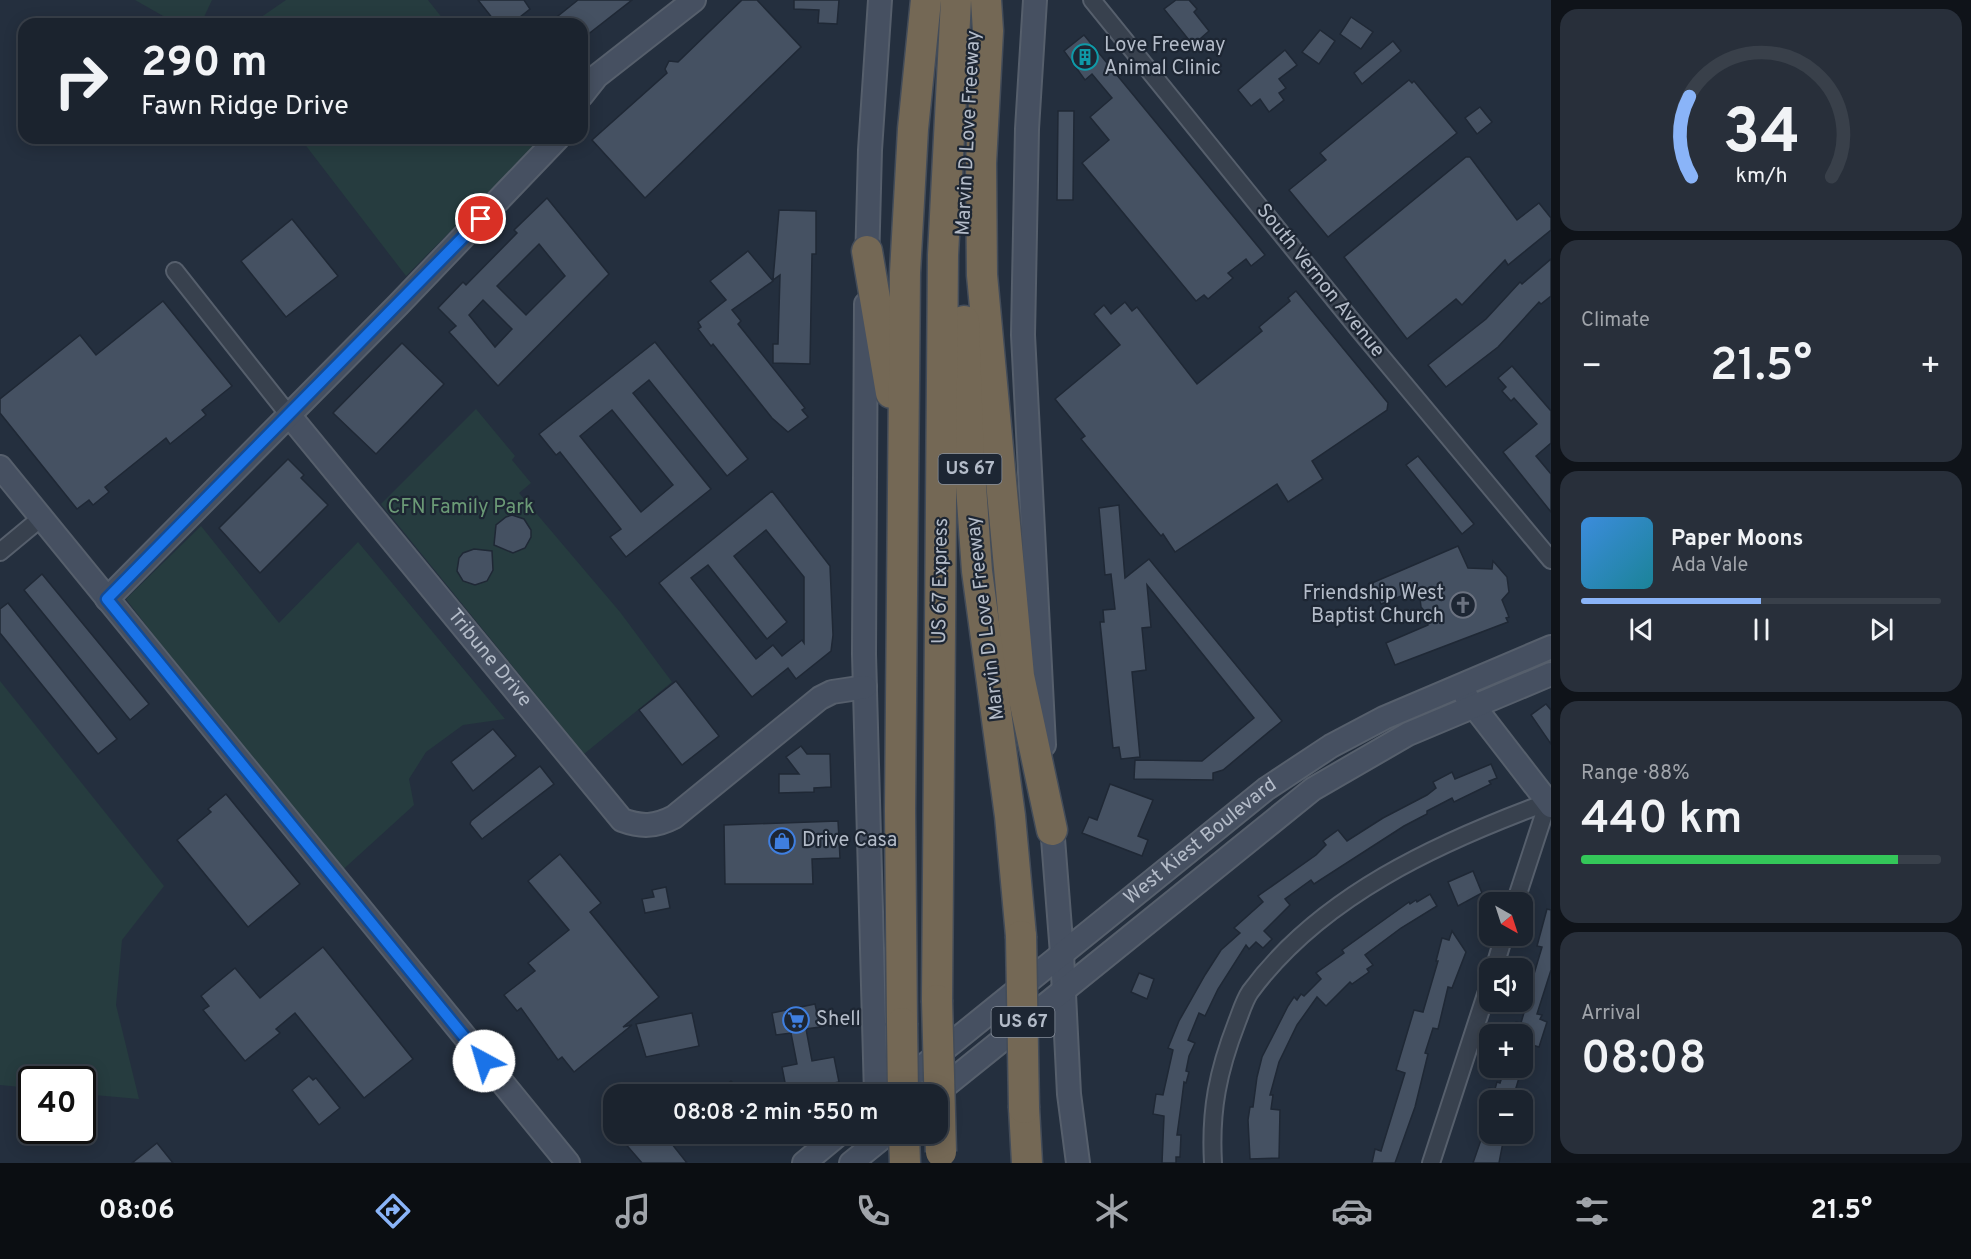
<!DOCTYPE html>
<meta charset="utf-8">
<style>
:root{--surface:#1b232e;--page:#282f3a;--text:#f1f3f6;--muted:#a0a4aa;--line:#39404a;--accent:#8ab4f8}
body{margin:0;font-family:Overpass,sans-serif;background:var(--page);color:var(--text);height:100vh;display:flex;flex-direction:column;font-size:22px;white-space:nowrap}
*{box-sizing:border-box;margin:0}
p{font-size:20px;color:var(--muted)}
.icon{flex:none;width:33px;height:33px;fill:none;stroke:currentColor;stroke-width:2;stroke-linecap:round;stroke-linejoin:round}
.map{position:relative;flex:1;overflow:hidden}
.sheet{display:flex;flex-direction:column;gap:9px;padding:9px;background:#0f1319;width:420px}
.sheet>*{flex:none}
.guide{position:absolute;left:18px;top:18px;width:570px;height:126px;border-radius:18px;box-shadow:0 3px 15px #0003,0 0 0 2px var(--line);background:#1b232e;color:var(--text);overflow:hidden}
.needle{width:39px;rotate:141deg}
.buttons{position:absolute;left:1479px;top:892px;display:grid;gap:12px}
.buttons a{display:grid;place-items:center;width:54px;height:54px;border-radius:12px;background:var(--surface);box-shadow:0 3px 15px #0003,0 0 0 2px var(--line);font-size:30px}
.speed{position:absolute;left:18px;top:1066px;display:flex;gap:12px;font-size:30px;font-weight:700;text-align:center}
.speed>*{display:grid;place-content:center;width:78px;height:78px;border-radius:50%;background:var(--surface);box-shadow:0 3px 15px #0003,0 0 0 2px var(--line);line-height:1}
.speed .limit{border:3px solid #111;border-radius:9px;background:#fff;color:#111}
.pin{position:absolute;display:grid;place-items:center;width:51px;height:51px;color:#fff;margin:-26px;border:3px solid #fff;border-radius:50%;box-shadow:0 2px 6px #0007}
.me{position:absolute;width:66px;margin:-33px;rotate:321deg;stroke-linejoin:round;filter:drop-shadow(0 0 4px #0008)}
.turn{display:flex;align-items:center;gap:21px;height:126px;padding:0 24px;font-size:27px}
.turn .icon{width:78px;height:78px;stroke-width:2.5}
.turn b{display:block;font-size:42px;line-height:51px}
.big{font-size:45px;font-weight:600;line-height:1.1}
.sheet .tile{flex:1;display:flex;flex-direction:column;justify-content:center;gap:9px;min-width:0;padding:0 21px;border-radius:18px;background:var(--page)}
.sheet .dial{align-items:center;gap:0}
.dial svg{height:156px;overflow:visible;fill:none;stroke:var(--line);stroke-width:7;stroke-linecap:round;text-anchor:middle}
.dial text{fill:var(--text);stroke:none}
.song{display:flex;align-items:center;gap:18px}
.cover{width:72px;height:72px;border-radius:9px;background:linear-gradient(135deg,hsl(210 70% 55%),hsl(190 70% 35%))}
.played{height:6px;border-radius:3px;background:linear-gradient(90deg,var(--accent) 50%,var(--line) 50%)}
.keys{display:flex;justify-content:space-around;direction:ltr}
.heat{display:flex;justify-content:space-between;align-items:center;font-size:33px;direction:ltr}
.charge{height:9px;border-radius:4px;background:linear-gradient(90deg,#34c759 88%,var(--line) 0)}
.trip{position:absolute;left:603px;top:1084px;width:345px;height:60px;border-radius:18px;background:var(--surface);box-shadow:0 3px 15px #0003,0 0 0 2px var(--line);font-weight:600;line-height:60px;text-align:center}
.tab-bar{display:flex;height:96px;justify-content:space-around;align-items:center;background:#0b0e12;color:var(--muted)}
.tab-bar .icon{width:42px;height:42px}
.tab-bar .current{color:var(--accent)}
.tab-bar b{font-size:27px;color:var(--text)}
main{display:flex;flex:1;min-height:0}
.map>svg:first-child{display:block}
.green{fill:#263c3f}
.building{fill:#455162;stroke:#1f2835;stroke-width:1.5;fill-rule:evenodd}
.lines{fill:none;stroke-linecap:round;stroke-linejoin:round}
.street-casing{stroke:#565f6c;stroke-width:20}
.secondary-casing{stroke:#565f6c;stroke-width:26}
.highway-casing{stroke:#434c59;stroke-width:33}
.street{stroke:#38414e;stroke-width:16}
.secondary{stroke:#465061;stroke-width:22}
.highway{stroke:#746855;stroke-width:30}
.highway-bridge-casing{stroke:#434c59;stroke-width:33;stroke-linecap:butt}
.highway-bridge{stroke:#746855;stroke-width:30}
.route-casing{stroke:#114b97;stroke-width:15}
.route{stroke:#1a73e8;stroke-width:10}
.labels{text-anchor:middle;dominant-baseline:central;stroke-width:4.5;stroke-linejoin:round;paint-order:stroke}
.shield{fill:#1d2633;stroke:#878f9c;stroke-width:1.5}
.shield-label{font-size:18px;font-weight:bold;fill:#b4bcc9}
.poi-label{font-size:20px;fill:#b4bcc9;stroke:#1d2633;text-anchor:start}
.street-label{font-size:20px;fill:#b4bcc9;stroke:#1d2633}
.park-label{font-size:20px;fill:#6b9a76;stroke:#1d2633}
</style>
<main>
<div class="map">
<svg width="1551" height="1163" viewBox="0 0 1551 1163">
<rect width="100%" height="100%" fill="#242f3e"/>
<g class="green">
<path d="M135,0H212L204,17L172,21Z"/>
<path d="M286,0H428L447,24H251Z"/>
<path d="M300,138H539L541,140L406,276Z"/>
<path d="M476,409L515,456L512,460L531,483L519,493L620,612L672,682L584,754L381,504Z"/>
<path d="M201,526L279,623L358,542L505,719L463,725L426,752L409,779L414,805L337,875L126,599Z"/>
<path d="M0,681L164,886L122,940L116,1005L139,1099L83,1094L82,1080H32L31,1088L0,1085Z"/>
</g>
<g class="building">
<path d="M478,0H524L530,9L511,24H497Z"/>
<path d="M578,0H632L582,39V24H548Z"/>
<path d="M742,0H757L801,47L645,198L592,140L667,73L665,69L669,61L678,62Z"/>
<path d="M794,0H839L837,24L818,23L819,10L794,9Z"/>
<path d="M1176,0H1189L1197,9L1194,12L1209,31L1193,45L1164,9Z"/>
<path d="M1351,17L1373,32L1361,49L1340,34Z"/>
<path d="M1320,30L1335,41L1319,64L1302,52Z"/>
<path d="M1084,35L1265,255L1251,266L1246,259L1228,273L1233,278L1208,299L1204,295L1196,301L1082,163L1109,140L1090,117L1112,98L1092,74L1085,80L1064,51Z"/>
<path d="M1393,41L1401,51L1362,84L1354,73Z"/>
<path d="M1285,50L1297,65L1279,79L1286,88L1279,93L1284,100L1269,112L1260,99L1251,106L1238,90Z"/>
<path d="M1409,80L1412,83L1414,81L1457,133L1328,237L1289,190L1326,160L1320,153Z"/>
<path d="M1480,107L1492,122L1477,134L1465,118Z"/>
<path d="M1058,111H1074L1073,200H1057Z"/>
<path d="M1466,157H1470L1517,220L1539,203L1551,218V230L1508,265L1505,260L1462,305L1456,299L1407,339L1344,257Z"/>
<path d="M547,198L609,274L498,386L449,332L456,326L438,308L463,282L466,285L517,233L514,230ZM539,244L565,276L526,315L497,286ZM483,300L512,329L495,347L469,315Z"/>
<path d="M779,210L816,211V254H812L810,364L773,363V344H778L780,275L773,280Z"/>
<path d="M292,219L338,276L286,317L241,261Z"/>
<path d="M748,251L773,281L732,310L741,321L738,324L805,408L802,410L808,417L788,432L772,418L713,344L711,346L698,329L701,327L698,322L726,300L710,281Z"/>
<path d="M1551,259V296L1541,304L1539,302L1498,347L1446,387L1428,365L1486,319L1520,282L1522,284Z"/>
<path d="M1296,291L1388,403L1387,410L1312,461L1323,479L1288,502L1277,484L1175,552L1163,534L1161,536L1081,439L1085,436L1055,399L1120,345L1094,314L1104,305L1111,314L1125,302L1132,311L1137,307L1197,384L1262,331L1259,327L1290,301L1288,298Z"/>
<path d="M163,301L232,386L202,410L206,415L170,444L166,438L105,487L109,492L93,505L89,500L77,509L0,413V399L80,335L96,355Z"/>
<path d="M655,342L748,459L727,476L649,380L633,393L711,489L626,557L610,537L621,529L560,452L556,455L539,434ZM612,410L673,485L641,512L580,436Z"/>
<path d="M402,343L444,384L376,454L333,413Z"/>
<path d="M1512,366L1551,411V443L1536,456L1551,474V512L1503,452L1537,424L1514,398L1511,401L1502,391L1506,387L1498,378Z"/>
<path d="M1418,456L1474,524L1462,534L1406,465Z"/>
<path d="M288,459L304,475L301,478L328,505L260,573L219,528Z"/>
<path d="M772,491L830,566L833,635L831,651L796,679L788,668L752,697L659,583ZM766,530L804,577V643L802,640L782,656L773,645L756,659L691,578L708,565L767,639L787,622L734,556Z"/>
<path d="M1119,505L1125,578L1149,559L1282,721L1223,770L1213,773V780L1134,779L1135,760L1202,761L1254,718L1147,585L1151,627L1142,628L1146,670L1132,672L1140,757L1121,759L1119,747L1113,748L1100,622H1104L1103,610L1115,609L1111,574L1105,575L1099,508Z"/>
<path d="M512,515L524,519L531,530V537L525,548L513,553L494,545L496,525L506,517Z"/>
<path d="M1458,546L1468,568L1492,569L1493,561L1507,577L1509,592L1502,600L1509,617L1506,618L1508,622L1395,665L1386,643L1428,625L1427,614L1421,607L1419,589L1381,604L1372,583Z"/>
<path d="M474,549L492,551L493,570L487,581L475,585L463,581L457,571L459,558L463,553Z"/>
<path d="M42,574L149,704L130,720L24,590Z"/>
<path d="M8,603L117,739L98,754L0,633V609Z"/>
<path d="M676,681L719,736L682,765L639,710Z"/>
<path d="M1546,704L1551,710V744L1531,715Z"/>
<path d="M493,729L516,756L473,791L451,762Z"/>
<path d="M801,746L807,754H830L831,787L814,788V792L779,793V774H799L786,757Z"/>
<path d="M1491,764L1497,778L1489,781L1491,784L1454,802L1452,798L1427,811V814L1404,826L1314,884L1311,880L1285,899L1290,905L1264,931L1272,939L1263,948L1256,942L1249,949L1246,945L1218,989L1205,1016L1199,1013L1188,1040L1195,1043L1189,1056L1186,1071L1189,1072L1186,1083L1184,1082L1181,1106L1177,1135H1181L1180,1157H1176V1163H1162L1164,1116L1153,1114L1156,1094L1163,1095L1173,1050L1168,1048L1179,1021L1205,975L1221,950L1240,933L1234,928L1263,902L1258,896L1316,855L1326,845L1323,841L1338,830L1347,841L1383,818L1427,795L1436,788L1433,782L1452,772L1455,779Z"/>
<path d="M540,766L554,784L482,839L470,824L471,821Z"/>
<path d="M1110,784L1153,800L1138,836L1148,840L1142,856L1082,833L1089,817L1097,820Z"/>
<path d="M226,794L300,884L248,927L177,840L211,812L208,809Z"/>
<path d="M838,821L840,858L812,859L813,884H725L724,825Z"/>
<path d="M560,854L601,903L590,912L659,997L623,1027L632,1025L574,1072L562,1057L558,1060L521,1008L517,1011L504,995L535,971L528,963L569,930L528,881Z"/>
<path d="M1473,871L1482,893L1458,906L1448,882Z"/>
<path d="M666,887L670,908L645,913L642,899L654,897L652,890Z"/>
<path d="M1430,894L1437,906L1401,928L1365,955L1373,965L1367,969L1369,972L1352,984L1350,982L1326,1006L1317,997L1297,1025L1279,1062L1270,1095H1273L1271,1109L1280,1110L1279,1158L1250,1159L1248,1120L1250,1107H1253L1257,1077L1262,1057L1288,1006L1294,997L1297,1000L1301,994L1304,996L1321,979L1316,973L1344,953L1342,950L1409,902L1410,904L1416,900L1417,902Z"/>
<path d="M1547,909L1551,910V970L1537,1014L1542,1015L1540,1019L1547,1022L1539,1047L1522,1042V1035H1512L1516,1022L1521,1023L1527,1002L1522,1000L1529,972L1534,974L1542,947L1537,946Z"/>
<path d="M1452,931L1466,952L1452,988L1448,987L1438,1029L1433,1028L1425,1053L1428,1054L1415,1107L1395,1163H1372L1375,1149L1381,1151L1405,1073L1396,1070L1414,1010L1423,1012L1438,961H1436L1442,938L1449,940Z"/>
<path d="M323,947L413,1059L364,1098L295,1013L276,1029L280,1033L245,1061L203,1010L209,1006L201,996L235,968L260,998Z"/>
<path d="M1139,973L1154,979L1147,999L1131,992Z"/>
<path d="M815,1004L820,1027L806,1029L812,1061L834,1057L839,1082L787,1093L782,1067L797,1064L791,1033L776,1035L772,1013Z"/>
<path d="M692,1013L699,1046L646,1057L636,1024Z"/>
<path d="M1505,1068H1522L1512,1101H1486L1489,1088L1495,1089L1497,1082L1500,1083Z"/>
<path d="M309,1076L313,1080L316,1078L340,1108L319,1125L292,1090Z"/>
<path d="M731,1081L743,1095H714Z"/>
<path d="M631,1134H664L687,1163H642L623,1141Z"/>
<path d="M1483,1134L1504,1137L1499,1163H1473Z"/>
<path d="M157,1143L173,1163H132Z"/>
</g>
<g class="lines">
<g class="street-casing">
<g id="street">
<path d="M1092,0L1360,331L1551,560"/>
<path d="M175,271L289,415"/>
<path d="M0,552L41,518"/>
<path d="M1515,903L1548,802"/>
<path d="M1494,969L1504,936"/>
<path d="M1213,1163C1210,1110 1218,1071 1237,1022C1241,1012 1244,1001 1250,992C1320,896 1439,842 1548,802"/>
<path d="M1431,1163L1490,982"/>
</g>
</g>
<g class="secondary-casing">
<g id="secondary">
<path d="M1035,0L1027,129L1023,335L1044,745"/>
<path d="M582,95L597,76L694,0"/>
<path d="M867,265L870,150L880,0"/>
<path d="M866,304L864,654L876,1095"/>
<path id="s1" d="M289,415L622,820C641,827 655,827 674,817L820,698L832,692L865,687"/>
<path d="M0,467L568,1163"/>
<path d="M107,599L398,305L558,138"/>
<path d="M1466,696L1551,806"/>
<path d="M1051,813L1062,954L1069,1094L1078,1163"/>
<path id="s2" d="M895,1089L1266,789L1331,746L1384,718L1551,647"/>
<path d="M934,1095L1313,789L1408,734L1551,674"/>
<path d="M804,1163L839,1134"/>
<path d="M851,1163L887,1134"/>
</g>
</g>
<g class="highway-casing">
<g id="highway">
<path d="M986,0L988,31L981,163L982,275L1019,676L1052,830"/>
<path d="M867,251L891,393"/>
<path d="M964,321L969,458L977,571L1010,816L1021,936"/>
<path d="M937,1000L943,255L956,0"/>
<path d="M902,1023L900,811L905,273L913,129L926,0"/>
<path d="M1024,1108L1027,1163"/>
<path d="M904,1134L905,1163"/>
</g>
</g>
<use href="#street" class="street"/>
<use href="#secondary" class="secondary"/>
<use href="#highway" class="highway"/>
<g class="highway-bridge-casing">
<g id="highway-bridge">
<path d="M1021,936L1024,1108"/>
<path d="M937,1000L941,1152"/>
<path d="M902,1023L903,1095"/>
</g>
</g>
<use href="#highway-bridge" class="highway-bridge"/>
</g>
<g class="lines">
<g class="route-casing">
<path id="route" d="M481,219L107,599L484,1061"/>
</g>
<use href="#route" class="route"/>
</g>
<defs>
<g id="building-ring" transform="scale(1.35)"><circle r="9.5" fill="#1d2633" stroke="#0f9aa8" stroke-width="1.5"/><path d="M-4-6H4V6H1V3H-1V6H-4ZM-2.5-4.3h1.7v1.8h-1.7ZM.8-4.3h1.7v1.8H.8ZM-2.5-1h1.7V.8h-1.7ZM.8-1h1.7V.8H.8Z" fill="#0f9aa8"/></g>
<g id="church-ring" transform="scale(1.35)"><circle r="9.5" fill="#1d2633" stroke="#6b7280" stroke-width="1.5"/><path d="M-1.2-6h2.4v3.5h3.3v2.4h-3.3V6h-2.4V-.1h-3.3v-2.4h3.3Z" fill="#6b7280"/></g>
<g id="shop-ring" transform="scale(1.35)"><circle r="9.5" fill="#1d2633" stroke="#3f7fe0" stroke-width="1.5"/><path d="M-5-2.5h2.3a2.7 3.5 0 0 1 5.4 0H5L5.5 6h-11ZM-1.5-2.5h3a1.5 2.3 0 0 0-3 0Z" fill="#3f7fe0"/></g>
<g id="supermarket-ring" transform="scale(1.35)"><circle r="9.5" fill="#1d2633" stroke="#3f7fe0" stroke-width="1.5"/><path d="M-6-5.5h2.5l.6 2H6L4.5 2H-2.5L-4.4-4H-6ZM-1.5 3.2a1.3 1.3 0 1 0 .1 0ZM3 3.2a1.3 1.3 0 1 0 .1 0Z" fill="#3f7fe0"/></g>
</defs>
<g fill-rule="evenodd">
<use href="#building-ring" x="1085" y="57"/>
<use href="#church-ring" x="1463" y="605"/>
<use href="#shop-ring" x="782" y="841"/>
<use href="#supermarket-ring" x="796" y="1020"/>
</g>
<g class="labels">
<g class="shield">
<rect x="938.5" y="454" width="63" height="30" rx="4.5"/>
<rect x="991.5" y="1007" width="63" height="30" rx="4.5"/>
</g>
<g class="shield-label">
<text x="970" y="469">US 67</text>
<text x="1023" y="1022">US 67</text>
</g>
<g class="poi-label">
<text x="1104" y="46">Love Freeway<tspan x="1104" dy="23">Animal Clinic</tspan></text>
<text x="1444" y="594" text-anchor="end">Friendship West<tspan x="1444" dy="23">Baptist Church</tspan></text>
<text x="802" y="841">Drive Casa</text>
<text x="816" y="1020">Shell</text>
</g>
<g class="street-label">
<text transform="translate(969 133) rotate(-87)">Marvin D Love Freeway</text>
<text transform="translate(1320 281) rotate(51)">South Vernon Avenue</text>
<text transform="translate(941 581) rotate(-89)">US 67 Express</text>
<text transform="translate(986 618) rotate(-97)">Marvin D Love Freeway</text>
<text stroke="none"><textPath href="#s1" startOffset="315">Tribune Drive</textPath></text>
<text stroke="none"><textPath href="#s2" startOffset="393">West Kiest Boulevard</textPath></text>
</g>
<g class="park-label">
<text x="461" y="508">CFN Family Park</text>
</g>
</g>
</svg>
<div class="buttons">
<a><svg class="needle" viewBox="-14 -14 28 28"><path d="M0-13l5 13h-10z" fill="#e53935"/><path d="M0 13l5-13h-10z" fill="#a0a4aa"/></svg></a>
<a><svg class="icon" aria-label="sound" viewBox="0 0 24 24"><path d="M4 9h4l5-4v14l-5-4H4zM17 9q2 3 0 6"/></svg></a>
<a>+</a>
<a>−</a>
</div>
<div class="speed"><div class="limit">40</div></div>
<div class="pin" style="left:481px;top:219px;background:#d93025"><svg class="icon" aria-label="arrive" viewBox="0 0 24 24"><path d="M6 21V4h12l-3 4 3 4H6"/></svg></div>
<svg class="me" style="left:484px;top:1061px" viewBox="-20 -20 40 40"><circle r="19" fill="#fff"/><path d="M0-13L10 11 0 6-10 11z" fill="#1a73e8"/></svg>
<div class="trip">08:08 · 2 min · 550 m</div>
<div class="guide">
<div class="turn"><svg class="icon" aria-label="right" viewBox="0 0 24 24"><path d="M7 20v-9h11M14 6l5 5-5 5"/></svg><div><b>290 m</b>Fawn Ridge Drive</div></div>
</div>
</div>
<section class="sheet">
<div class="tile dial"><svg viewBox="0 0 100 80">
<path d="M14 69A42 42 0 1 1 86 69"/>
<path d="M14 69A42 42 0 0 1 13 28" stroke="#8ab4f8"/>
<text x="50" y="56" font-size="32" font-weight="700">34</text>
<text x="50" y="72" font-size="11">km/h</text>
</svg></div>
<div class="tile"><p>Climate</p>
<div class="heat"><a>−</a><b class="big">21.5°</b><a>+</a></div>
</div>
<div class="tile">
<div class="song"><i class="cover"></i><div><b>Paper Moons</b><p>Ada Vale</p></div></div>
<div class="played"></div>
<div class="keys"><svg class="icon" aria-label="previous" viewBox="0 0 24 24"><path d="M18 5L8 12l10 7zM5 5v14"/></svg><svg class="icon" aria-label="pause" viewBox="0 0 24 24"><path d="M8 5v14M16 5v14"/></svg><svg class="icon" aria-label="next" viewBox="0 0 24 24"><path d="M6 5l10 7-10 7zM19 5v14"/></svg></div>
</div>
<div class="tile"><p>Range · 88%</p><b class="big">440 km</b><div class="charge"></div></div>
<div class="tile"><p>Arrival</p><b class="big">08:08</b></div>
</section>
</main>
<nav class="tab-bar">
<b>08:06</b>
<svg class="icon current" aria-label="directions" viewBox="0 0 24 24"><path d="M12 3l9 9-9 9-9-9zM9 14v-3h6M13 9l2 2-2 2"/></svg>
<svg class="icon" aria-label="music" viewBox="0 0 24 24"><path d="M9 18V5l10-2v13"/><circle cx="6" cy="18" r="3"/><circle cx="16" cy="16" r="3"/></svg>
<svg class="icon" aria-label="phone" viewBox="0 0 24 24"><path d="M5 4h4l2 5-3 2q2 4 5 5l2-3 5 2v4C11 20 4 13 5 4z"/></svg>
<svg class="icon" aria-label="climate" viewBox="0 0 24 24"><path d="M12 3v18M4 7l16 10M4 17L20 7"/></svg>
<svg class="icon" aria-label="car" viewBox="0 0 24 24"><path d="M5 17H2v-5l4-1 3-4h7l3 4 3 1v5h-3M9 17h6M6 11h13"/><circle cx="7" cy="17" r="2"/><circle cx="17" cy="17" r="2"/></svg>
<svg class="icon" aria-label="filters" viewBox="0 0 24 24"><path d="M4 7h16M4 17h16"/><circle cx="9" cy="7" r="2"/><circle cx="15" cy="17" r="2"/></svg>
<b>21.5°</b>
</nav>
